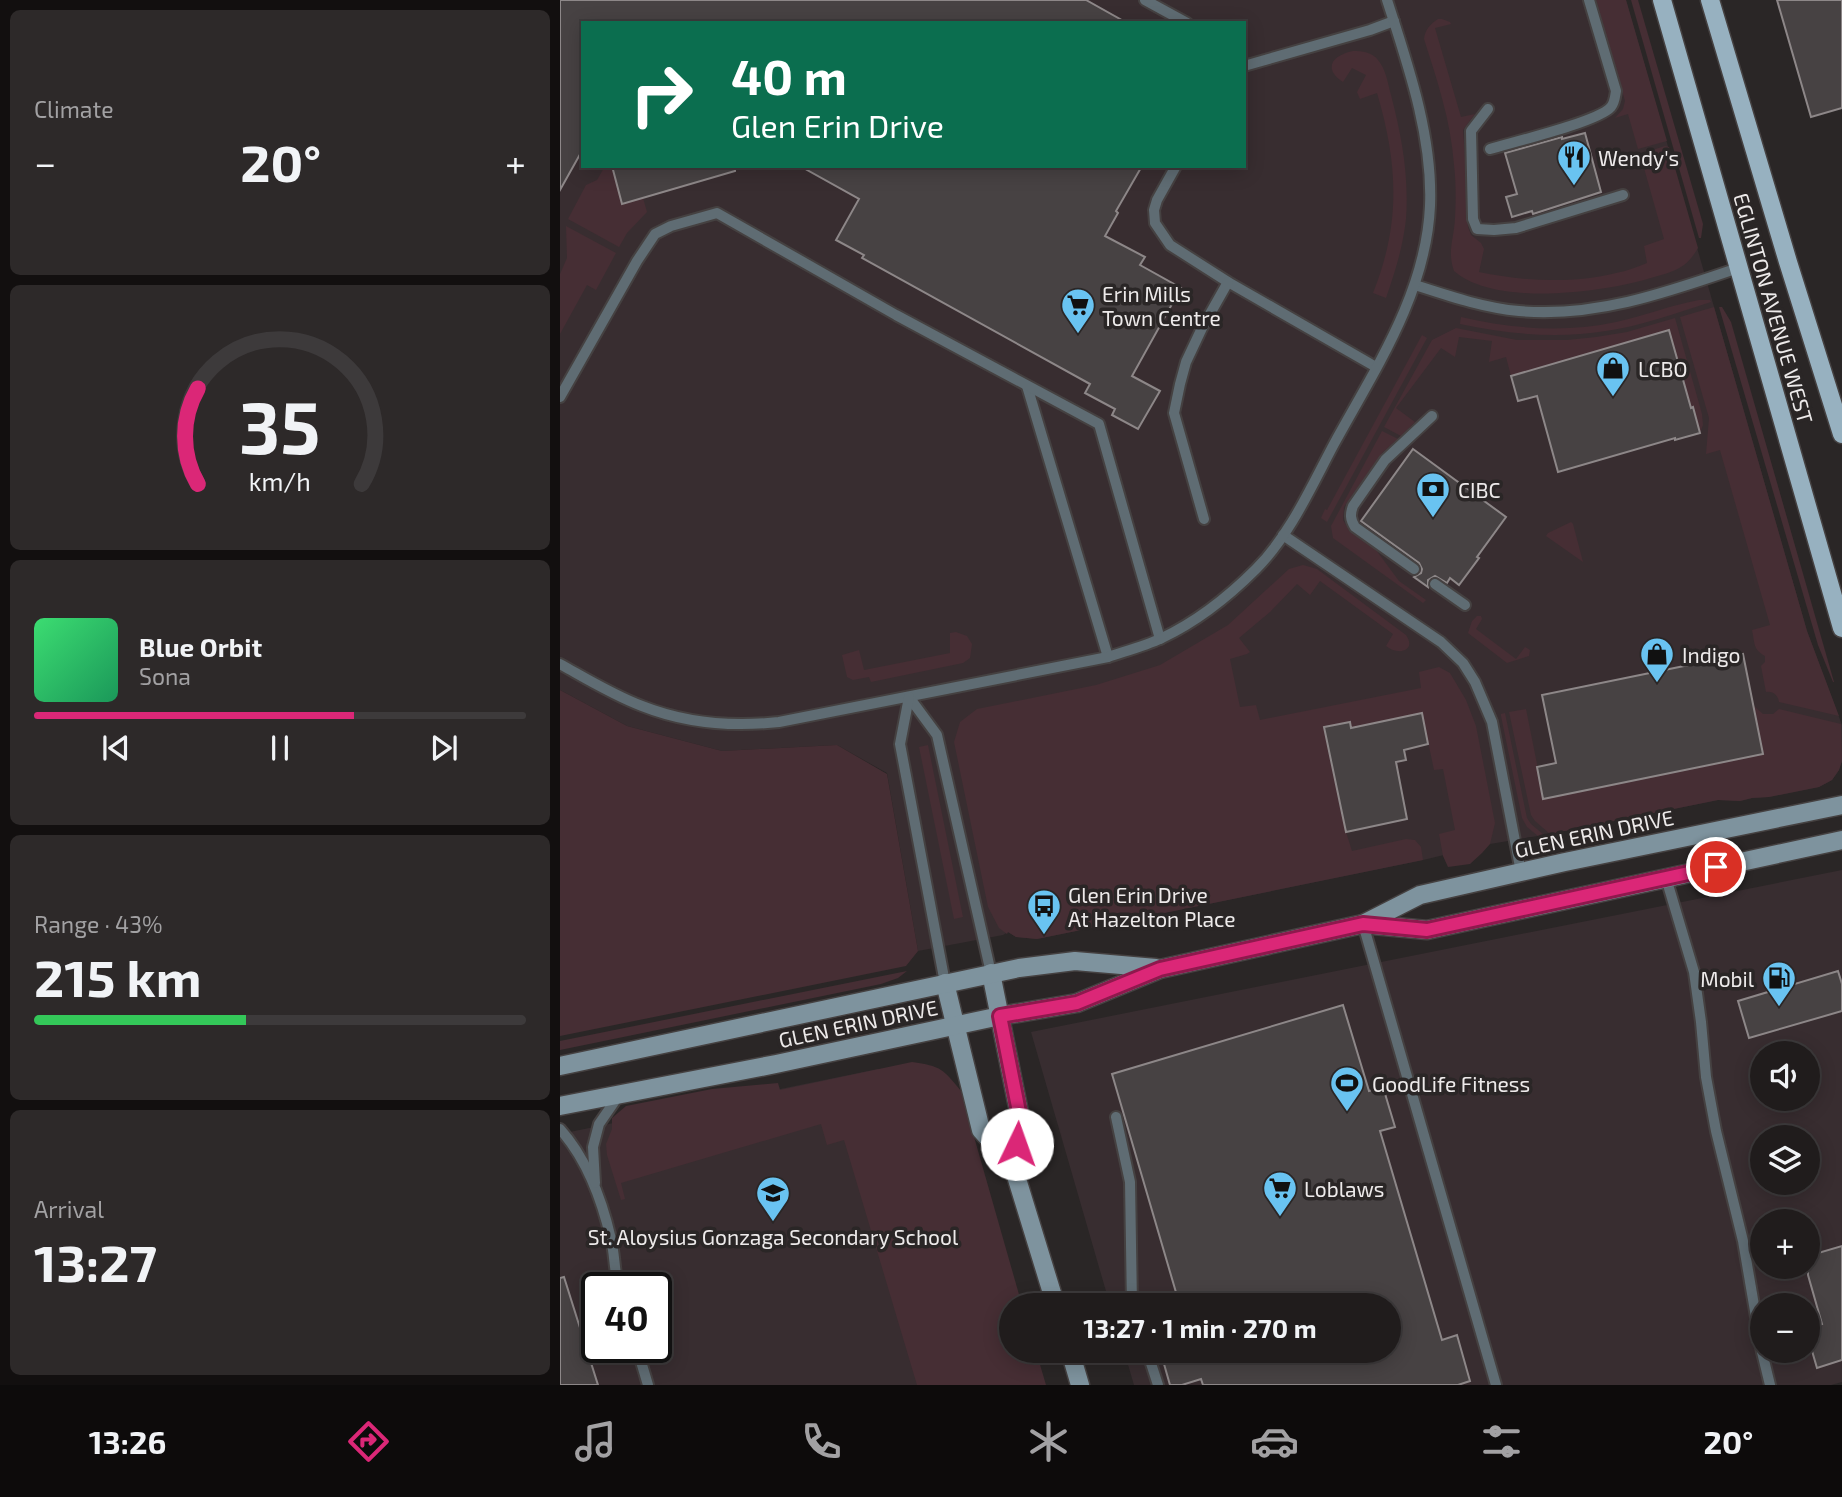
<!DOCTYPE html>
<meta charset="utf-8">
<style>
:root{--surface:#201c1c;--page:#2d2929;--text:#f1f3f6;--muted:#a2a1a3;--line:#3d3a3b;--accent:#db2777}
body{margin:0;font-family:"Exo 2",sans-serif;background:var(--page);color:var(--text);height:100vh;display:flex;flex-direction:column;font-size:26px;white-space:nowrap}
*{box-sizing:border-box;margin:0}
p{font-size:23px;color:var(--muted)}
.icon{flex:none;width:38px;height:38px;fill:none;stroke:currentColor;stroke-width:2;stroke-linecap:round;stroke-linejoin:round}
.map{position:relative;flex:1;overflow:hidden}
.details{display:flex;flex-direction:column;gap:10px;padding:10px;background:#120f0f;width:560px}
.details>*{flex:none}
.banner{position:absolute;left:21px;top:21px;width:665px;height:147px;border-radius:0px;box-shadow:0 4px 18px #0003,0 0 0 2px var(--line);background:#0b6e4f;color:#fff;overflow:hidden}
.buttons{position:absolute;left:1190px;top:1041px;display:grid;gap:14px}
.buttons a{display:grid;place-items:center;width:70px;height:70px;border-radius:50%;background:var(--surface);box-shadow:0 4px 18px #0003,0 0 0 2px var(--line);font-size:35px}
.speed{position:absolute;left:21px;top:1272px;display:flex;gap:14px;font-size:35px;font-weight:700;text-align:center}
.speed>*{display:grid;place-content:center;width:91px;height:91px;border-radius:50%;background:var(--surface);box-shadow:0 4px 18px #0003,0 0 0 2px var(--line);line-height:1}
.speed .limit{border:4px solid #111;border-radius:10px;background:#fff;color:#111}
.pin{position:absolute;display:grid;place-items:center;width:60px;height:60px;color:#fff;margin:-30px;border:4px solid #fff;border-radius:50%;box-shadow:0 2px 7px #0007}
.me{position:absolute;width:77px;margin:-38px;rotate:3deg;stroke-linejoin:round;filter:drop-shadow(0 0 5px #0008)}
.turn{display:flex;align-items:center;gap:24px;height:147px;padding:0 35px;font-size:32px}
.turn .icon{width:91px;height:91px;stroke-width:2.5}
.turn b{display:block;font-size:49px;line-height:60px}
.big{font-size:52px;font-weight:700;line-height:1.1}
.details .tile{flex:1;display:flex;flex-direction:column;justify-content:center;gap:10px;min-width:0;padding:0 24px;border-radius:10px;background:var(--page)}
.details .dial{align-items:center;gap:0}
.dial svg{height:182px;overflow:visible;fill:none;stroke:var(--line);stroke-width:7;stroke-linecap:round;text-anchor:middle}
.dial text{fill:var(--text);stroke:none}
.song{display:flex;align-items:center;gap:21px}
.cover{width:84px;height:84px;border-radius:10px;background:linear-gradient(135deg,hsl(140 70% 55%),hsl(150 70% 35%))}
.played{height:7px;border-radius:4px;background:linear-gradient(90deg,var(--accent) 65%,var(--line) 65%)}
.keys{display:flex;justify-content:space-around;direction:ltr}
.heat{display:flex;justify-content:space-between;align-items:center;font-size:38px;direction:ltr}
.charge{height:10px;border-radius:5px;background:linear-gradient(90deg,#34c759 43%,var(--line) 0)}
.trip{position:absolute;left:439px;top:1293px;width:402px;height:70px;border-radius:35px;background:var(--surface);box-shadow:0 4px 18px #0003,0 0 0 2px var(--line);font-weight:700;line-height:70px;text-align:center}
.dock{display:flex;height:112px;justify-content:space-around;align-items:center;background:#0d0b0b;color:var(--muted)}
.dock .icon{width:49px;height:49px}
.dock .selected{color:var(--accent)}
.dock b{font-size:32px;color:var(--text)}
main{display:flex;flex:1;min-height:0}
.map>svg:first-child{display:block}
.built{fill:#382d30;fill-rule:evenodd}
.green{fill:#462e34}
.building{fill:#474243;stroke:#8d8788;stroke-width:2}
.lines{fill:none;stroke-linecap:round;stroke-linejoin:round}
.lane-casing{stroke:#454141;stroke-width:14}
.secondary-casing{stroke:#454141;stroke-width:21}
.primary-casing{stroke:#454141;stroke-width:21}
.lane{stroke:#5f6c73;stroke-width:10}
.secondary{stroke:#7e939e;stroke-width:18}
.primary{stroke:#97b1c0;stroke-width:18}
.route-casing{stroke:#8e194d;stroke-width:18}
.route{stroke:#db2777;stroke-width:12}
.labels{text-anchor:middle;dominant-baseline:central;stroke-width:7;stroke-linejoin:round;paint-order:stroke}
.poi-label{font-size:21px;fill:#edeaea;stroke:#2a2626;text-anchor:start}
.street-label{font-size:21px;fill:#edeaea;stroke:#2a2626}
</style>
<main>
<section class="details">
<div class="tile"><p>Climate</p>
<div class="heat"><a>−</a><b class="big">20°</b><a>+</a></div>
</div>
<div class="tile dial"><svg viewBox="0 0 100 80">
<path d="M14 69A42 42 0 1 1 86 69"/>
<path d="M14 69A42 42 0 0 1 14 27" stroke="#db2777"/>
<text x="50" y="56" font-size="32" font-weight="700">35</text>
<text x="50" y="72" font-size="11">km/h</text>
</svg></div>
<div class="tile">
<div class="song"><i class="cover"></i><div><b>Blue Orbit</b><p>Sona</p></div></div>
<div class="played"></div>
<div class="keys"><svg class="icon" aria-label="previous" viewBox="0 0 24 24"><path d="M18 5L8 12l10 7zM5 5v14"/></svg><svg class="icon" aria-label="pause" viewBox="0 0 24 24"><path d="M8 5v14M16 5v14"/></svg><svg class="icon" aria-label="next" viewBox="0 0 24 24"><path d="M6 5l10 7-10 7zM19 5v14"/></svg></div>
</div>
<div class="tile"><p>Range · 43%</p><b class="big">215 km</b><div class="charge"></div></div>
<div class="tile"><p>Arrival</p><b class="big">13:27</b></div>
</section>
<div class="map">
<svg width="1282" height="1385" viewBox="0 0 1282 1385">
<rect width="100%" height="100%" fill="#2a2626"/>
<g class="built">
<path d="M0,0H1066L1247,631L1282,725V761L1279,770L1272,780L1259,787L1209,797L1192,798L1180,801L1158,800L990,834L930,844L863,860L477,939L456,937L448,932L443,935L358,951L327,773L277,745L162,751L67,726L0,690ZM23,23H684V166H23Z"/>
<path d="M1282,870V1382L1271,1385H574L564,1351H830V1306L550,1305L471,1032ZM1202,1054H1248V1099H1202ZM1202,1138H1248V1183H1202ZM1202,1222H1248V1267H1202ZM1202,1306H1248V1351H1202Z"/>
<path d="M318,1069L452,1351L474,1385H0V1134ZM37,1288H96V1348H37Z"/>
</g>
<g class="green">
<path d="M1036,0H1066L1107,141L1078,149L1068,114L1055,118L1063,109L1065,101Z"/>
<path d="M1071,0H1078L1143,224L1141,238H1139Z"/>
<path d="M878,19H882L890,22L891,24L875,28L901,117L915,114L903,130L907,186L908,227L911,235L921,243L924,249L919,272C962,281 1012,284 1056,273C1067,271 1077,267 1087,263L1084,246L1104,239L1080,154L1105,146L1109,147L1138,248C1134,255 1130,260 1124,265C1113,273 1097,276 1084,280C1036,293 934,306 894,271C887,251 894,239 895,218C896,201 896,182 894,165C891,121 877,80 864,39C865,30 870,24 878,19Z"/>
<path d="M793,51C802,51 812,52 818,60C826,69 828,84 831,95C842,137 849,176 846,219C843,247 835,272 826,298L813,293C841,223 838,164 817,93L800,99L797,92L806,75L792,68L783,82C762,68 773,55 793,51Z"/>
<path d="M49,166H52L62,203L83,198L87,212L67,233L59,247L8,219L26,185L37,180L44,168Z"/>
<path d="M6,226L56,253L36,290L27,285L0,334V274L7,258Z"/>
<path d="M1139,300H1150L1151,302C1116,313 1081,326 1046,331C996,339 948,334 900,324L901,317C953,329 1004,333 1056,322C1084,316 1111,305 1139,300Z"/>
<path d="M1154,307L1247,631L1279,716L1219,702C1218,695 1213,691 1206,692L1201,666L1205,662V656C1193,649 1195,644 1192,630L1210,625L1160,450L1146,454L1149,418L1120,317Z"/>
<path d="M1159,307H1162L1171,322L1274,682H1273L1258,645Z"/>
<path d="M1115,318L1142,414L1143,425L1140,433L1134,408H1131L1109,330L951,376L946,357L929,362L932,341L899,337L895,357L881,348L836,408L855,422L841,436L824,427L872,340L896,328L957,340H1007L1036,337L1067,332Z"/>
<path d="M862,335L867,338L767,522L761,518L765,509L767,510Z"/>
<path d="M822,431L838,439L823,452L784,507L783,520L789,530L816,550L839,581L866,600L863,603L773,538L771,526Z"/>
<path d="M1011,522L1013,524L1023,562L986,536L988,533Z"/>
<path d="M743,565L757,569L846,635C857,651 838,656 826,646L833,634L760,581L750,595L737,584L710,612L679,638L690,652L687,654L670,659L680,707L696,705L700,720L861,688L859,672L879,667L890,673L906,700L916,726L935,823L930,844L922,853L910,864L888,867L883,856L879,834L895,830L883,769L874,770L862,713L791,728L790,722L765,727L786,832L792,851L846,839L855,840L861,847L863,860L477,939L456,937L448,932L447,934L439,928L428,907L394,742L400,722L417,709L536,685L600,665L668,625L729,569Z"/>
<path d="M917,616H921L922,619L916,629L956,659L965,647L970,650L969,656L947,663L908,633L912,621Z"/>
<path d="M396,632L407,636L412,644L410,658L403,663L311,682L309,677L293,680L287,677L282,655L299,650L304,670L390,653V633Z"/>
<path d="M0,690L67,726L162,751L277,745L327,774L358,951L346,966L0,1036Z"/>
<path d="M1193,705L1203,714H1213L1219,709L1281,724L1282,761L1279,770L1272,780L1259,787L1209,797L1192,798L1180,801L1158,800L990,834L975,821L971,815L949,712L966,709L984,799L1203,754Z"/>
<path d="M945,713L967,818L971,824L984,835L978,836L967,827L962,818L941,716V714Z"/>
<path d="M368,745L403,917L394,919L359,747Z"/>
<path d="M347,971L338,978L321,984L0,1050V1041Z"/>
<path d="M352,1062C381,1066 383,1069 401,1091L462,1305L452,1306V1351H476L486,1385H357L284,1140L267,1145L261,1124L61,1183L65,1199L61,1200L47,1155L46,1144L52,1129V1118L66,1106L152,1089L218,1083L220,1090Z"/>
</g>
<g class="building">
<path d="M0,0H526L567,23H23V149L0,190Z"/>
<path d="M1217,0H1282V108L1251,117Z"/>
<path d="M1025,133L1041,192L973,214L972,211L952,217L946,197L957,194L945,153L1002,137V139Z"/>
<path d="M52,166H175V171L62,204Z"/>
<path d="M240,166H582L556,211L558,213L545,236L585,257L580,265L621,288L572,376L600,391L578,429L552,415L555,409L525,393L530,384L302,258L304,255L276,240L299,199Z"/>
<path d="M1109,330L1131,408L1133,407L1140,433L1115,440V438L998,472L977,396L958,401L951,376Z"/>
<path d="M853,449L946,517L917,557L919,558L899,585L890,578L887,583L875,576L868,580V587L854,577L861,573L862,569L859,563L801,521Z"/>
<path d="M1183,654L1203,754L983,799L977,767L996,763L982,695Z"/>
<path d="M862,713L868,744L844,750L846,760L836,762L847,819L786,832L764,727L790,722L791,728Z"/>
<path d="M1278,971L1282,984V1011L1189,1038L1178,1001Z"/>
<path d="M783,1005L809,1091L823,1087L835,1127L820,1131L882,1340L897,1335L910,1381L898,1385H643L641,1379L622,1385H610L602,1357L621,1351H830V1306H620L552,1074Z"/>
<path d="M1282,1246V1360L1257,1368L1248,1337V1328L1262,1324L1248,1275V1256Z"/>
<path d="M4,1277L38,1385H0V1278Z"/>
</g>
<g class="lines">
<g class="lane-casing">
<g id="lane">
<path d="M585,0L627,23"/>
<path d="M684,66L810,30L834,21"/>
<path d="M928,109L911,131L913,219L917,229L934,230L956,228L1063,195"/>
<path d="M930,149C953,142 1038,122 1051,107C1055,102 1055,96 1056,91L1029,0"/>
<path d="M616,166L597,200L594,210L595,223L610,245L668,282L816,367"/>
<path d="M855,285C889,296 924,308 959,311C1035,318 1108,292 1178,268"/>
<path d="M467,386L548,657"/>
<path d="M0,397L77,261L95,234L111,226L157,213L336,315L539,424L600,639"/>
<path d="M644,519L614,413L620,384L626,362L642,328L668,282"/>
<path d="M723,535L881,642L903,663L915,682L932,722L961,872"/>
<path d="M854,569L795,527C790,519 790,514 793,506L825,460L872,416"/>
<path d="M875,584L905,605"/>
<path d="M0,664C27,679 53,695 82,706C125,723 173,727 219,722L548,657C566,651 585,646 602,638C638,621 668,597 696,569C730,535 751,487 774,444C815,369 866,294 870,206C873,137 848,65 827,0"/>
<path d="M349,697L377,735L431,973"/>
<path d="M349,697L340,744L385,983"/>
<path d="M1106,878L1134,972L1141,1022L1146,1077L1156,1131L1183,1241L1202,1352L1210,1385"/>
<path d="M803,924L936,1385"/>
<path d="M556,1117L570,1182L572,1306"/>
<path d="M0,1129C27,1159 42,1200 51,1239C55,1255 54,1272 59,1288"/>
<path d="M35,1183L33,1147L39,1124L59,1095"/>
<path d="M77,1348L88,1385"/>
<path d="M587,1351L598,1385"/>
</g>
</g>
<g class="secondary-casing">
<g id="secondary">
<path d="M803,924L867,930L1282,840"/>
<path d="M431,973L461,1122L453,1166"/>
<path d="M385,983L421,1130L453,1166L496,1306"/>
<path d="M0,1066L459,968L515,961L596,968"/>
<path d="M0,1106L216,1064L440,1016L517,1003L600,969L803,924L860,895L1005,862L1282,805"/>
<path d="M510,1351L520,1385"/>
</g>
</g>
<g class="primary-casing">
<g id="primary">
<path d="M1102,0L1282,628"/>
<path d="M1150,0L1228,262L1282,434"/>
</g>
</g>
<use href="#lane" class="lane"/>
<use href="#secondary" class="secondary"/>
<use href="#primary" class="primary"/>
</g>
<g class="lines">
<g class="route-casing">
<path id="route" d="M457,1144L461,1122L440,1016L517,1003L600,969L803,924L867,930L1156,867"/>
</g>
<use href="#route" class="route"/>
</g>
<defs>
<g id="restaurant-pin" transform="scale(1.75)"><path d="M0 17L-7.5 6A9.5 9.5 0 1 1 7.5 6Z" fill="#69c3f1" stroke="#2a2626"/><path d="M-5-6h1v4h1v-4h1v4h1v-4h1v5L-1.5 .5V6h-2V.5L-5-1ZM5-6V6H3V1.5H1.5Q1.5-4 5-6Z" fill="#111"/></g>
<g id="supermarket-pin" transform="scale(1.75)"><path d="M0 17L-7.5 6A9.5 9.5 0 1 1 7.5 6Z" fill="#69c3f1" stroke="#2a2626"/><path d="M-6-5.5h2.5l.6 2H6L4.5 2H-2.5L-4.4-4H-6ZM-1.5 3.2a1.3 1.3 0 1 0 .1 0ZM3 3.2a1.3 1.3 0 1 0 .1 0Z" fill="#111"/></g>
<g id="shop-pin" transform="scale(1.75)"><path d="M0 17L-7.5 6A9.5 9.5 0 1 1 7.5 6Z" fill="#69c3f1" stroke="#2a2626"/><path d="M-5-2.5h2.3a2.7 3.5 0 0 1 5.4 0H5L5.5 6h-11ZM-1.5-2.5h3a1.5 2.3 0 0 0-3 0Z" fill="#111"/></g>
<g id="bank-pin" transform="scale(1.75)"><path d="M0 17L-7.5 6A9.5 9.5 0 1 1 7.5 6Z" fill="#69c3f1" stroke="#2a2626"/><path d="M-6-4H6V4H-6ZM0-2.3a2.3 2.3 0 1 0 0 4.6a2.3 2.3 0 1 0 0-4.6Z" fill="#111"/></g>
<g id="bus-pin" transform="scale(1.75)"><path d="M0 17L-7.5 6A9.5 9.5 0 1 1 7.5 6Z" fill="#69c3f1" stroke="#2a2626"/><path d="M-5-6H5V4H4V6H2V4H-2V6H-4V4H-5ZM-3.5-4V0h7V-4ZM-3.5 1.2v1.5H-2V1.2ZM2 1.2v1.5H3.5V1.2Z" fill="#111"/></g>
<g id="fuel-pin" transform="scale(1.75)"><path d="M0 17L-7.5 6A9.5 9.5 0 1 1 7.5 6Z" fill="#69c3f1" stroke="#2a2626"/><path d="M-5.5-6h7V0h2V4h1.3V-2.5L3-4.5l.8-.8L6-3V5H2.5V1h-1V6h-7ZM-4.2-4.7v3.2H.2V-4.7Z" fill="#111"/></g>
<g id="stadium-pin" transform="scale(1.75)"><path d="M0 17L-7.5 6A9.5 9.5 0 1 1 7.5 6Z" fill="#69c3f1" stroke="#2a2626"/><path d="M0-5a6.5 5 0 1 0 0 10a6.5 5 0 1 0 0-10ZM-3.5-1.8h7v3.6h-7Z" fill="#111"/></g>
<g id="school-pin" transform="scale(1.75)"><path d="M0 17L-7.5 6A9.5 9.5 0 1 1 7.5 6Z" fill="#69c3f1" stroke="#2a2626"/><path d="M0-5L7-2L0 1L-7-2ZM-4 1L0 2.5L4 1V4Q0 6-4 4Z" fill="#111"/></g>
</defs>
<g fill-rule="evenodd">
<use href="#restaurant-pin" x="1014" y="157"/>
<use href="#supermarket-pin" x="518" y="305"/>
<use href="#shop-pin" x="1053" y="368"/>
<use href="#bank-pin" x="873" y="489"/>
<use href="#shop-pin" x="1097" y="654"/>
<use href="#bus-pin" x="484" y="906"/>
<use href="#fuel-pin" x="1219" y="978"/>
<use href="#stadium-pin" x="787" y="1083"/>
<use href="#supermarket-pin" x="720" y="1188"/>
<use href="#school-pin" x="213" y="1193"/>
</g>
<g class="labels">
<g class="poi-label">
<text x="1038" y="157">Wendy's</text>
<text x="542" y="293">Erin Mills<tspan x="542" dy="24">Town Centre</tspan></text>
<text x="1078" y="368">LCBO</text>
<text x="898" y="489">CIBC</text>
<text x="1122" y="654">Indigo</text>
<text x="508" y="894">Glen Erin Drive<tspan x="508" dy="24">At Hazelton Place</tspan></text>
<text x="1194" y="978" text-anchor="end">Mobil</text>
<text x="812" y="1083">GoodLife Fitness</text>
<text x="744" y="1188">Loblaws</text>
<text x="213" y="1236" text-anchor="middle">St. Aloysius Gonzaga Secondary School</text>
</g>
<g class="street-label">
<text transform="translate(1214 308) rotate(74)">EGLINTON AVENUE WEST</text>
<text transform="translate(1034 833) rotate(-12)">GLEN ERIN DRIVE</text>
<text transform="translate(298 1023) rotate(-12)">GLEN ERIN DRIVE</text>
</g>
</g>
</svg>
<div class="buttons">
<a><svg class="icon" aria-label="sound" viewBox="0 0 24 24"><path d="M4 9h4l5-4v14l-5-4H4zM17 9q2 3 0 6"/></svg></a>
<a><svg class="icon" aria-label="layers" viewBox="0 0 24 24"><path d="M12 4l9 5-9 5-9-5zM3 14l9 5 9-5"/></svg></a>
<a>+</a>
<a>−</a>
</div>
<div class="speed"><div class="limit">40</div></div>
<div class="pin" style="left:1156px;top:867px;background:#d93025"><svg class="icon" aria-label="arrive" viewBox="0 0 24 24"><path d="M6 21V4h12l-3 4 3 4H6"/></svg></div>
<svg class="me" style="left:457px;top:1144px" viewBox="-20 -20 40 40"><circle r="19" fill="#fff"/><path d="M0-13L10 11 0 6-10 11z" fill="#db2777"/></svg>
<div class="trip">13:27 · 1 min · 270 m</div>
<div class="banner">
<div class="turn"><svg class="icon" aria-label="right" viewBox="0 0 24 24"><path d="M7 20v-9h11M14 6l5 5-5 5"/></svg><div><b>40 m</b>Glen Erin Drive</div></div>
</div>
</div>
</main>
<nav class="dock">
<b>13:26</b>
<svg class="icon selected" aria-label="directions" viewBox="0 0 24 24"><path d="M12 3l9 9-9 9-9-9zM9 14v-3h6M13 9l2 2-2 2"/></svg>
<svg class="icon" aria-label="music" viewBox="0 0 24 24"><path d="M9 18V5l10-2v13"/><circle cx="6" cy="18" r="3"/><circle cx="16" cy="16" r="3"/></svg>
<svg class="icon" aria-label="phone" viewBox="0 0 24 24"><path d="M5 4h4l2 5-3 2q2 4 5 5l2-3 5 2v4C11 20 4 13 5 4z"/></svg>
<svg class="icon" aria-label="climate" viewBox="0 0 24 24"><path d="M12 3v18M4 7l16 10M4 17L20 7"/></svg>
<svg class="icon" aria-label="car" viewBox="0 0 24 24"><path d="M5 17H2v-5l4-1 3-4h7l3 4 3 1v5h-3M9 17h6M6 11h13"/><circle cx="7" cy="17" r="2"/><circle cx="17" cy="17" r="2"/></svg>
<svg class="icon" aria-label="filters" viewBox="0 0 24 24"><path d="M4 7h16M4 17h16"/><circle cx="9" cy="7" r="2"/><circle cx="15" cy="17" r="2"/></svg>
<b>20°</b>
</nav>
